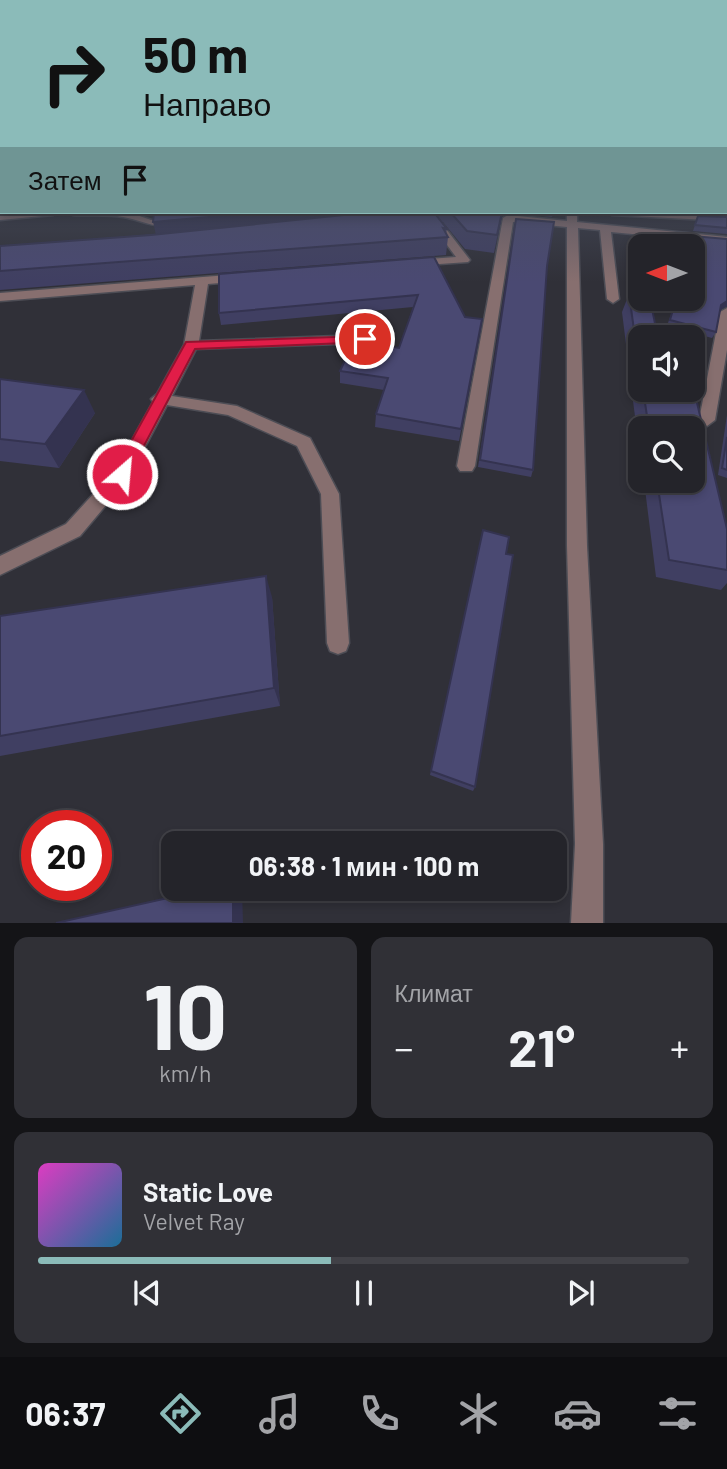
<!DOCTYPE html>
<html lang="ru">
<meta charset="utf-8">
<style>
:root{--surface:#24242a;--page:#303036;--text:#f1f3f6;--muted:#a3a4a8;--line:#414147;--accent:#8bbbb9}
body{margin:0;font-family:Barlow,sans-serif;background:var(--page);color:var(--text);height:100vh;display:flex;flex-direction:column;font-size:26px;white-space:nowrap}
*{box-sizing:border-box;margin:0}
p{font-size:23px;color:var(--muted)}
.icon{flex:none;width:38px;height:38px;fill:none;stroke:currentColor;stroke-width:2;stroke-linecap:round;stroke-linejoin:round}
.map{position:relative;height:923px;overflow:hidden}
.sheet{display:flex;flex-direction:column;gap:14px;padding:14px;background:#141417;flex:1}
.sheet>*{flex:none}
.hud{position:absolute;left:0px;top:0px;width:728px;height:214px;box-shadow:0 4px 10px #0003,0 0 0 2px var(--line);background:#8bbbb9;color:#111;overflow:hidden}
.needle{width:46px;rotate:270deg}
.fabs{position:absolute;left:628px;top:234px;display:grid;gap:14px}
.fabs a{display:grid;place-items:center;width:77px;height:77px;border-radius:14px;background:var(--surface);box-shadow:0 4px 10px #0003,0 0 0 2px var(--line);font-size:35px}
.speed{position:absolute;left:21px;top:810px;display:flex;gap:14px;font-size:35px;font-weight:700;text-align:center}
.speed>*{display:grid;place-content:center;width:91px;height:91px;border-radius:50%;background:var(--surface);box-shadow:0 4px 10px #0003,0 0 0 2px var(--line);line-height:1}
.speed .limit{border:10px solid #d22;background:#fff;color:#111}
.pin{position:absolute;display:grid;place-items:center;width:60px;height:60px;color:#fff;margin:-30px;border:4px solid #fff;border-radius:50%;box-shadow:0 2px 7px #0007}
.me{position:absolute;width:77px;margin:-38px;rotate:27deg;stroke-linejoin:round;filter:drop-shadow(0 0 5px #0008)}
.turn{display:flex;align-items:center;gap:24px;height:147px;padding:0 28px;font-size:32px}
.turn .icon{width:91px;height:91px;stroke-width:2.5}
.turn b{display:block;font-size:49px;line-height:60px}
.then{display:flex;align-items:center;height:66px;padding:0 28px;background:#0003;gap:14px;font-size:26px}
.big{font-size:52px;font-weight:700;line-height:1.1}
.sheet .widget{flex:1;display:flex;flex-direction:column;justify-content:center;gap:10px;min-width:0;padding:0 24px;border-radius:14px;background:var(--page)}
.sheet .dial{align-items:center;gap:0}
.dial b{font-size:91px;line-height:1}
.song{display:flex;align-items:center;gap:21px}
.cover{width:84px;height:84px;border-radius:10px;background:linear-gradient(135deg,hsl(310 70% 55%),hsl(200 70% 35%))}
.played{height:7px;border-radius:4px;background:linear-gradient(90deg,var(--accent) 45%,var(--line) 45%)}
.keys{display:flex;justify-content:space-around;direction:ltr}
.heat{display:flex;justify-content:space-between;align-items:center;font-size:38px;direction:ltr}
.sheet .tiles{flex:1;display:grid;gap:14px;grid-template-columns:1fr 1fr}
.widget:last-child{grid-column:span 2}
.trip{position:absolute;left:161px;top:831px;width:406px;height:70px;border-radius:14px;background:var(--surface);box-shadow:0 4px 10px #0003,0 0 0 2px var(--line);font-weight:700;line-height:70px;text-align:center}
.tab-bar{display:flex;height:112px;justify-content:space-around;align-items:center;background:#0e0e11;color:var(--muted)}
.tab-bar .icon{width:49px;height:49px}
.tab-bar .selected{color:var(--accent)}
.tab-bar b{font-size:32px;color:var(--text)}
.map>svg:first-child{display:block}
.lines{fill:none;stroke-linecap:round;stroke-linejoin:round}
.minor-casing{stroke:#4d4d55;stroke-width:3}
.minor{fill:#876f6f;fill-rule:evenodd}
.wall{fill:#403f62}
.shaded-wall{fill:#343350}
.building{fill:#4a4972;stroke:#343350;stroke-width:2}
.route{fill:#e11d48;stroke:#92132f;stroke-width:2}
</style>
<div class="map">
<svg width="727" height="923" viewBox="0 0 727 923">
<rect width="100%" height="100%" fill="#303038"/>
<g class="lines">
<g class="minor-casing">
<g id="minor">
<path d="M23,212H58L53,215L0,220V214Z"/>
<path d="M68,212H128L151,220L176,218L181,221C163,233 142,220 123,217C107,214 89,216 73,215Z"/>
<path d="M567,212H577V222L727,237V243L611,232L619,299L613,303L607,299L600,230L578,228L587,546L603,844V923H571L575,844L567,546V227L513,222L475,466L472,471H460L457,466L503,218L508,215L567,221Z"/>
<path d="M607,212L727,215V221L612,215Z"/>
<path d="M432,223L443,225L470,260L468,262L411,266V262L415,260L456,257L436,230L428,228V224Z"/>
<path d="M241,274L245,275V281L208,284L199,341L365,335L372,339L365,343L196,349L172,396L237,406L310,438L339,494L349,643L346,651L338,654L330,651L327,643L321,494L297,446L228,415L167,405L128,479L80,536L0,575V556L66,524L116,469L153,402L151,399L157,394L184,345L195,285L0,301V293Z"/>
<path d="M727,308V350L715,420L707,426L699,420L720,312Z"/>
</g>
</g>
<use href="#minor" class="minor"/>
</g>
<g class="wall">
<path d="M726,152L727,213L692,212H726Z"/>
<path d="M154,212H554L552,217L508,212L502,216L494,253L465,249L443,222H442L447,229L446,234L448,237L446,255L0,290V246L156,234Z"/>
<path d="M698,216L727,217V234L693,231Z"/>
<path d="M516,219L533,470L531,477L478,467Z"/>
<path d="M692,236L727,239V306L720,310L716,332L712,338L667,326L676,299H693V247H687Z"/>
<path d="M434,257L465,317L482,319L459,441L375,427L376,414L384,390L340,383V371L399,348L413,307L221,325L219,313Z"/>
<path d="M629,294L640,338V390H693L727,529V583L721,590L656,577L644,481H693V429H640V457L622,312Z"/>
<path d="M0,379L95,413L59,468L0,461Z"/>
<path d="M727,415V478L718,475Z"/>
<path d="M483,530L506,554L475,787L473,791L430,775Z"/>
<path d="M272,597L280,706L0,756V616Z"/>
</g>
<g class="shaded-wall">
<path d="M264,212H368V219L157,239L153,222Z"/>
<path d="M502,212H508L502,216L494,253Z"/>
<path d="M727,301V306L717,312L721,305Z"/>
<path d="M84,390L95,413L59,468L45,444Z"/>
<path d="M266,576L272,597L280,706L274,688Z"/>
<path d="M233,889H240L242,890L243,923H233Z"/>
</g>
<g class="building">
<rect x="726" y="152" width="1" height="55"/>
<path d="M154,212H264L153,222Z"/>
<path d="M373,212H390L436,215L447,229L443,228L448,237L0,271V246L151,235Z"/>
<path d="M450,212H502L497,235L467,231Z"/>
<path d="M698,216L727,217V228L695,225Z"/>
<path d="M516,219L554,222L547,266L533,470L480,460Z"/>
<path d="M692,236L727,239V301L721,305L716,332L670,320L676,299H693V247H688Z"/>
<path d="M434,257L465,317L482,319L461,429L376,414L388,378L340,371L354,341L399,348L418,295L219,313V274Z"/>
<path d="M640,292V299H650L658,338H640V373L629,294Z"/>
<path d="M0,379L84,390L45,444L0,439Z"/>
<path d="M693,386L727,529V570L669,560L657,481H693V429H649L643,390H693Z"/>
<path d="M727,437V470L722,468Z"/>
<path d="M483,530L509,537L506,554L513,555L475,787L431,771Z"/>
<path d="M266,576L274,688L0,736V616Z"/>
<path d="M208,889H233V923H56Z"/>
</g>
<linearGradient id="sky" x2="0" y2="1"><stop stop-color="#1a1a1f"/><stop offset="0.54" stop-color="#484e5e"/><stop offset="1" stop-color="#484e5e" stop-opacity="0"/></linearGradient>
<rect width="727" height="282" fill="url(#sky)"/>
<path class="route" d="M365,336L370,337V342L195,349L127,478H116L113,474L186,342Z"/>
</svg>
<div class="fabs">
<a><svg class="needle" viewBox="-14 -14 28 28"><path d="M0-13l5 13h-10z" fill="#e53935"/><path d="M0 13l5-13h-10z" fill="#a3a4a8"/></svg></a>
<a><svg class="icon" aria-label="sound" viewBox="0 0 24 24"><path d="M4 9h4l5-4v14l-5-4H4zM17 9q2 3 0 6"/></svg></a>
<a><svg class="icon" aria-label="search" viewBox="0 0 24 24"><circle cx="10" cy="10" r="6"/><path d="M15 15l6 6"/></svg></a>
</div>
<div class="speed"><div class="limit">20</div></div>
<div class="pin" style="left:365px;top:339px;background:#d93025"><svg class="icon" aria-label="arrive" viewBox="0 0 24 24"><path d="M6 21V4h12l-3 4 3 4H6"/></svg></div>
<svg class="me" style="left:122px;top:474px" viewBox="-20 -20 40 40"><circle r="17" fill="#e11d48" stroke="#fff" stroke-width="3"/><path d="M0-11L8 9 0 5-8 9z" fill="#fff"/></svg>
<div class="trip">06:38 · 1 мин · 100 m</div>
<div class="hud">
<div class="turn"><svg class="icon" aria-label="right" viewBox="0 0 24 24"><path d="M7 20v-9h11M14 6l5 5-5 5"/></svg><div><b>50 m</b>Направо</div></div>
<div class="then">Затем<svg class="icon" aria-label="arrive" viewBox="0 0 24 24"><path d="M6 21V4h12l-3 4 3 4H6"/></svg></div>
</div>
</div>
<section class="sheet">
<div class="tiles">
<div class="widget dial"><b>10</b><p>km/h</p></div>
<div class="widget"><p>Климат</p>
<div class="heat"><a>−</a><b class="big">21°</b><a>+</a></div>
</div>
<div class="widget">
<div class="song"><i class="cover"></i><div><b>Static Love</b><p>Velvet Ray</p></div></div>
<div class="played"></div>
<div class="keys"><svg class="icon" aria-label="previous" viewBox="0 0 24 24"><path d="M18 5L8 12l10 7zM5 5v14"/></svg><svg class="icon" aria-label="pause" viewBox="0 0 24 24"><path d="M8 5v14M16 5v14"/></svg><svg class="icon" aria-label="next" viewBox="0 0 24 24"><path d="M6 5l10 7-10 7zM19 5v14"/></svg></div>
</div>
</div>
</section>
<nav class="tab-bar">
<b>06:37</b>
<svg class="icon selected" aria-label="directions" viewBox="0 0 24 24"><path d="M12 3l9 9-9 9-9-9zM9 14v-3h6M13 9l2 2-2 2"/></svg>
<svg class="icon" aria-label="music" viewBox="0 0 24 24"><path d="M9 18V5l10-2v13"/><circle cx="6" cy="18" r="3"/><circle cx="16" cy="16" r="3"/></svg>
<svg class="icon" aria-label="phone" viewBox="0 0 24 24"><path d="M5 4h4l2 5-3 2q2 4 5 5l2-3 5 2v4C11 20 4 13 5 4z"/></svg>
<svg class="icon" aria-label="climate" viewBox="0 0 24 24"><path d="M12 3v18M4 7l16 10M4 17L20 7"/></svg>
<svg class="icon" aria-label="car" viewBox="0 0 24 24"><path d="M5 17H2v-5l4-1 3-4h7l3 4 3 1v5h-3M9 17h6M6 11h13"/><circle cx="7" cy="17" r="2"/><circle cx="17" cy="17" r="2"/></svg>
<svg class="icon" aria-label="filters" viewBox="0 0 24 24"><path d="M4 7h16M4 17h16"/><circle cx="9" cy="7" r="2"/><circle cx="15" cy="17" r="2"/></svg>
</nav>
